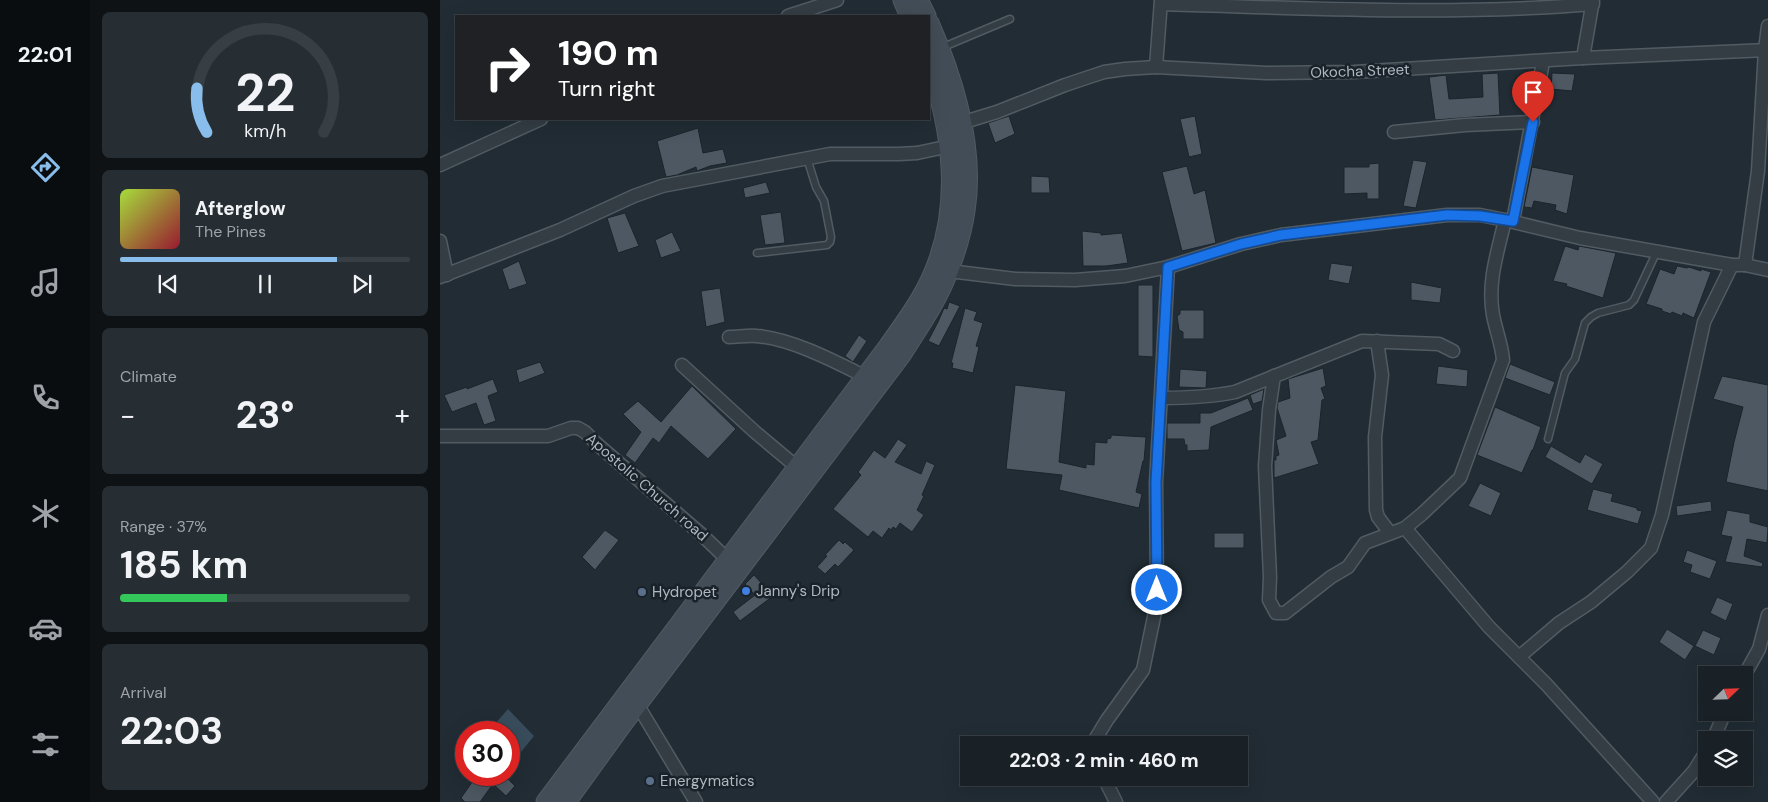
<!DOCTYPE html>
<meta charset="utf-8">
<style>
:root{--surface:#192127;--page:#262e33;--text:#f1f3f6;--muted:#9fa3a7;--line:#373e44;--accent:#89bdeb}
body{margin:0;font-family:"DM Sans",sans-serif;background:var(--page);color:var(--text);height:100vh;display:flex;flex-direction:column;font-size:19px;white-space:nowrap}
*{box-sizing:border-box;margin:0}
p{font-size:16px;color:var(--muted)}
.icon{flex:none;width:28px;height:28px;fill:none;stroke:currentColor;stroke-width:2;stroke-linecap:round;stroke-linejoin:round}
.map{position:relative;flex:1;overflow:hidden}
.panel{display:flex;flex-direction:column;gap:12px;padding:12px;background:#0e1215;width:350px}
.panel>*{flex:none}
.top-card{position:absolute;left:15px;top:15px;width:475px;height:105px;border-radius:0px;box-shadow:0 5px 20px #0002,0 0 0 1px var(--line);background:#202124;color:#fff;overflow:hidden}
.needle{width:32px;rotate:67deg}
.fabs{position:absolute;left:1258px;top:666px;display:grid;gap:10px}
.fabs a{display:grid;place-items:center;width:55px;height:55px;border-radius:0px;background:var(--surface);box-shadow:0 5px 20px #0002,0 0 0 1px var(--line);font-size:25px}
.speed{position:absolute;left:15px;top:721px;display:flex;gap:10px;font-size:25px;font-weight:700;text-align:center}
.speed>*{display:grid;place-content:center;width:65px;height:65px;border-radius:50%;background:var(--surface);box-shadow:0 5px 20px #0002,0 0 0 1px var(--line);line-height:1}
.speed .limit{border:8px solid #d22;background:#fff;color:#111}
.pin{position:absolute;display:grid;place-items:center;width:42px;height:42px;color:#fff;margin:-51px -21px;border-radius:50% 50% 50% 0;rotate:-45deg;box-shadow:0 0 5px #0007}
.pin .icon{rotate:45deg}
.me{position:absolute;width:55px;margin:-28px;rotate:0deg;stroke-linejoin:round;filter:drop-shadow(0 0 4px #0008)}
.turn{display:flex;align-items:center;gap:18px;height:105px;padding:0 20px;font-size:22px}
.turn .icon{width:65px;height:65px;stroke-width:2.5}
.turn b{display:block;font-size:35px;line-height:42px}
.big{font-size:38px;font-weight:700;line-height:1.1}
.panel .widget{flex:1;display:flex;flex-direction:column;justify-content:center;gap:8px;min-width:0;padding:0 18px;border-radius:8px;background:var(--page)}
.panel .dial{align-items:center;gap:0}
.dial svg{height:130px;overflow:visible;fill:none;stroke:var(--line);stroke-width:7;stroke-linecap:round;text-anchor:middle}
.dial text{fill:var(--text);stroke:none}
.song{display:flex;align-items:center;gap:15px}
.cover{width:60px;height:60px;border-radius:8px;background:linear-gradient(135deg,hsl(80 70% 55%),hsl(350 70% 35%))}
.played{height:5px;border-radius:2px;background:linear-gradient(90deg,var(--accent) 75%,var(--line) 75%)}
.keys{display:flex;justify-content:space-around;direction:ltr}
.heat{display:flex;justify-content:space-between;align-items:center;font-size:28px;direction:ltr}
.charge{height:8px;border-radius:4px;background:linear-gradient(90deg,#34c759 37%,var(--line) 0)}
.trip{position:absolute;left:520px;top:736px;width:288px;height:50px;border-radius:0px;background:var(--surface);box-shadow:0 5px 20px #0002,0 0 0 1px var(--line);font-weight:700;line-height:50px;text-align:center}
main{display:flex;flex:1;min-height:0}
.tabs{display:flex;flex-direction:column;width:90px;justify-content:space-around;align-items:center;background:#0a0d10;color:var(--muted)}
.tabs .icon{width:35px;height:35px}
.tabs .on{color:var(--accent)}
.tabs b{font-size:22px;color:var(--text)}
.map>svg:first-child{display:block}
.water{fill:#384c5b}
.building{fill:#4d5862;stroke:#1c242b}
.lines{fill:none;stroke-linecap:round;stroke-linejoin:round}
.service-casing{stroke:#525b62;stroke-width:9}
.minor-casing{stroke:#525b62;stroke-width:15}
.secondary-casing{stroke:#525b62;stroke-width:21}
.service{stroke:#343d44;stroke-width:6}
.minor{stroke:#343d44;stroke-width:12}
.secondary{stroke:#434d57;stroke-width:19}
.route-casing{stroke:#114b97;stroke-width:12}
.route{stroke:#1a73e8;stroke-width:9}
.shop-dot{fill:#3f7fe0;stroke:#1a2229;stroke-width:2}
.service-dot{fill:#5c6f8a;stroke:#1a2229;stroke-width:2}
.labels{text-anchor:middle;dominant-baseline:central;stroke-width:5;stroke-linejoin:round;paint-order:stroke}
.street-label{font-size:15px;fill:#afb8c1;stroke:#1a2229}
.poi-label{font-size:15px;fill:#afb8c1;stroke:#1a2229;text-anchor:start}
</style>
<main>
<nav class="tabs">
<b>22:01</b>
<svg class="icon on" aria-label="directions" viewBox="0 0 24 24"><path d="M12 3l9 9-9 9-9-9zM9 14v-3h6M13 9l2 2-2 2"/></svg>
<svg class="icon" aria-label="music" viewBox="0 0 24 24"><path d="M9 18V5l10-2v13"/><circle cx="6" cy="18" r="3"/><circle cx="16" cy="16" r="3"/></svg>
<svg class="icon" aria-label="phone" viewBox="0 0 24 24"><path d="M5 4h4l2 5-3 2q2 4 5 5l2-3 5 2v4C11 20 4 13 5 4z"/></svg>
<svg class="icon" aria-label="climate" viewBox="0 0 24 24"><path d="M12 3v18M4 7l16 10M4 17L20 7"/></svg>
<svg class="icon" aria-label="car" viewBox="0 0 24 24"><path d="M5 17H2v-5l4-1 3-4h7l3 4 3 1v5h-3M9 17h6M6 11h13"/><circle cx="7" cy="17" r="2"/><circle cx="17" cy="17" r="2"/></svg>
<svg class="icon" aria-label="filters" viewBox="0 0 24 24"><path d="M4 7h16M4 17h16"/><circle cx="9" cy="7" r="2"/><circle cx="15" cy="17" r="2"/></svg>
</nav>
<section class="panel">
<div class="widget dial"><svg viewBox="0 0 100 80">
<path d="M14 69A42 42 0 1 1 86 69"/>
<path d="M14 69A42 42 0 0 1 8 42" stroke="#89bdeb"/>
<text x="50" y="56" font-size="32" font-weight="700">22</text>
<text x="50" y="72" font-size="11">km/h</text>
</svg></div>
<div class="widget">
<div class="song"><i class="cover"></i><div><b>Afterglow</b><p>The Pines</p></div></div>
<div class="played"></div>
<div class="keys"><svg class="icon" aria-label="previous" viewBox="0 0 24 24"><path d="M18 5L8 12l10 7zM5 5v14"/></svg><svg class="icon" aria-label="pause" viewBox="0 0 24 24"><path d="M8 5v14M16 5v14"/></svg><svg class="icon" aria-label="next" viewBox="0 0 24 24"><path d="M6 5l10 7-10 7zM19 5v14"/></svg></div>
</div>
<div class="widget"><p>Climate</p>
<div class="heat"><a>−</a><b class="big">23°</b><a>+</a></div>
</div>
<div class="widget"><p>Range · 37%</p><b class="big">185 km</b><div class="charge"></div></div>
<div class="widget"><p>Arrival</p><b class="big">22:03</b></div>
</section>
<div class="map">
<svg width="1328" height="802" viewBox="0 0 1328 802">
<rect width="100%" height="100%" fill="#212c34"/>
<path class="water" d="M68,709L94,736L81,752L69,740V732H62L54,725Z"/>
<g class="building">
<path d="M1058,73L1060,115L995,120L989,77L1006,75L1009,99L1043,97L1042,74Z"/>
<path d="M1112,73L1135,74L1132,91L1111,89Z"/>
<path d="M569,116L575,134L555,143L548,123Z"/>
<path d="M755,116L762,154L749,157L740,119Z"/>
<path d="M258,128L263,153L283,149L287,163L270,166L257,171L256,167L237,175L226,177L217,141Z"/>
<path d="M973,160L987,162L976,208L963,206Z"/>
<path d="M939,163V199H927V193L904,194V167H929V164Z"/>
<path d="M747,166L754,194L765,190L776,243L742,251L722,172Z"/>
<path d="M1092,167L1134,175L1127,214L1115,210L1116,205L1094,201L1092,208L1084,207Z"/>
<path d="M591,176L609,177L610,193H591Z"/>
<path d="M326,182L330,193L305,198L303,188Z"/>
<path d="M341,212L345,243L325,245L320,215Z"/>
<path d="M185,213L199,246L178,253L167,218Z"/>
<path d="M642,231L661,233V235L682,233L688,263L666,266H643Z"/>
<path d="M232,232L241,251L221,258L215,240Z"/>
<path d="M1125,246L1138,250L1139,246L1176,253L1163,298L1126,286L1127,284L1113,281Z"/>
<path d="M79,261L87,284L69,290L62,269Z"/>
<path d="M891,263L913,266L909,284L888,280Z"/>
<path d="M1237,266L1247,268L1249,267L1261,271V269L1271,272L1254,318L1243,313L1242,316L1232,312L1231,314L1222,311V309L1206,304L1220,269L1234,274Z"/>
<path d="M971,282L1002,288L1000,303L971,300Z"/>
<path d="M698,285H713V357L698,356Z"/>
<path d="M280,288L285,322L266,327L261,291Z"/>
<path d="M509,302L520,306L499,346L488,341L498,322L504,308L507,309Z"/>
<path d="M525,308L537,312L534,320L543,323L536,346L539,347L533,373L512,368L513,363H511Z"/>
<path d="M740,310H764V339H743V332L739,330L737,316L740,314Z"/>
<path d="M419,335L427,341L413,362L405,356Z"/>
<path d="M100,362L105,373L79,383L76,370Z"/>
<path d="M1070,364L1115,382L1110,395L1065,378Z"/>
<path d="M998,366L1028,370L1027,387L996,384Z"/>
<path d="M883,368L886,386L881,388L885,399L882,400L878,440L871,442L879,464L834,478V460H836V456L839,455L836,440L846,436L837,408L838,402L850,398L848,379Z"/>
<path d="M740,369L767,371L766,388L739,387Z"/>
<path d="M1282,376L1328,385V491L1286,482L1294,442L1303,407L1273,399Z"/>
<path d="M53,379L58,392L48,396L56,421L44,425L36,403L12,412L4,395L27,387V389Z"/>
<path d="M575,385L626,391L619,462L646,468V464L654,465L655,442L667,443V439L671,438V435L706,437L704,461H703L696,492L702,494L699,508L619,490L622,475L566,469Z"/>
<path d="M252,386L296,429L268,459L231,426L219,443L213,438L195,463L185,455L201,432L183,414L198,401L221,422Z"/>
<path d="M824,389L822,401L813,404L810,395Z"/>
<path d="M808,398L813,410L771,427L769,450L747,451V445H745L744,439H727V423H760V413H771Z"/>
<path d="M1055,407L1101,427L1093,450H1092L1082,473L1037,455Z"/>
<path d="M458,439L467,445L455,462L481,474L486,461L495,465L482,495L484,496L477,510L484,515L472,532L460,523L456,529L453,527L451,530L449,528L442,538L433,531L428,537L393,509L421,475L418,472L434,450L445,458Z"/>
<path d="M1111,446L1140,463L1145,454L1163,464L1152,484L1105,457Z"/>
<path d="M1040,483L1061,493L1051,516L1028,506Z"/>
<path d="M1153,489L1173,494L1171,501L1197,508V510L1202,511L1198,524L1147,510Z"/>
<path d="M1271,501L1272,511L1237,516L1236,506Z"/>
<path d="M1287,510L1310,514V522L1328,527L1327,543L1307,539L1304,556L1323,563L1322,567L1285,562L1292,537L1281,535Z"/>
<path d="M165,530L179,540L155,570L142,557Z"/>
<rect x="774" y="533" width="30" height="15"/>
<path d="M399,540L403,544L405,542L414,550L398,567L395,564L385,574L377,567L387,556L385,555Z"/>
<path d="M1247,550L1277,561L1270,579L1250,572L1252,565L1243,562Z"/>
<path d="M314,575L333,596L300,621L293,612L315,595L305,584Z"/>
<path d="M1277,597L1293,604L1286,621L1270,613Z"/>
<path d="M1227,629L1254,646L1245,660L1219,642Z"/>
<path d="M1263,630L1281,638L1274,655L1255,646Z"/>
<path d="M37,775H64L75,786L66,796L53,784L40,802H25L21,798Z"/>
</g>
<g class="lines">
<g class="service-casing">
<g id="service">
<path d="M501,48L570,19"/>
<path d="M317,253L387,245L390,242L391,237L384,201L376,187L367,158"/>
<path d="M1108,439L1125,373L1135,359L1145,323L1151,317L1158,313L1189,305L1194,300L1217,251"/>
</g>
</g>
<g class="minor-casing">
<g id="minor">
<path d="M721,4C865,8 1009,16 1153,4"/>
<path d="M348,16L397,0"/>
<path d="M1143,58L1153,0"/>
<path d="M716,67L721,0"/>
<path d="M521,123L557,112L625,85L664,72L685,69L716,67L826,73L914,72L1143,58L1328,50"/>
<path d="M954,132L1025,125L1093,122"/>
<path d="M0,165L101,119"/>
<path d="M1073,221L1103,62"/>
<path d="M0,241L7,275"/>
<path d="M1305,265L1318,171L1325,50L1328,26"/>
<path d="M509,271L575,279L635,280L685,276L728,267L801,244L841,235L1007,215H1040L1065,220L1140,238L1292,265H1305L1328,270"/>
<path d="M0,277L120,230L194,196L222,186L390,154H459L477,153L510,146"/>
<path d="M289,337C298,337 308,335 317,336C352,339 394,361 426,377"/>
<path d="M937,341L942,375L935,437L936,510L938,517L950,533"/>
<path d="M242,365L315,432L358,468"/>
<path d="M834,376L829,410L825,466L830,577L829,600L836,613H845L891,577L908,567L925,543L965,528L982,514L1020,478L1063,360C1062,345 1056,331 1053,315C1047,282 1058,251 1065,220"/>
<path d="M721,398C746,398 770,397 795,392L922,341L999,344L1013,351"/>
<path d="M0,436H108L131,428H138L145,432L157,444L261,534L288,560"/>
<path d="M965,528L1049,627L1106,684L1213,802"/>
<path d="M1079,657L1119,623L1151,602L1187,572L1211,548L1222,515L1264,322L1292,265"/>
<path d="M1304,676L1319,649L1328,615"/>
<path d="M197,704L256,802"/>
<path d="M1273,740L1285,712"/>
<path d="M656,745V738L667,720L703,670L715,612L717,590L716,483L728,267"/>
<path d="M664,778L676,802"/>
<path d="M1226,802L1254,771L1266,752"/>
</g>
</g>
<g class="secondary-casing">
<g id="secondary">
<path d="M463,0L470,16"/>
<path d="M478,0L486,16"/>
<path d="M106,802L448,347C465,323 483,299 494,272C523,203 512,130 489,61"/>
<path d="M126,802L183,723L461,355C478,328 498,300 509,269C516,251 522,231 525,211C535,148 514,80 489,23"/>
</g>
</g>
<use href="#service" class="service"/>
<use href="#minor" class="minor"/>
<use href="#secondary" class="secondary"/>
</g>
<g class="lines">
<g class="route-casing">
<path id="route" d="M717,590L716,482L728,267L801,244L841,235L1007,215L1040,216L1073,221L1093,122"/>
</g>
<use href="#route" class="route"/>
</g>
<circle class="shop-dot" cx="306" cy="591" r="5"/>
<g class="service-dot">
<circle cx="202" cy="592" r="5"/>
<circle cx="210" cy="781" r="5"/>
</g>
<g class="labels">
<g class="street-label">
<text transform="translate(920 71) rotate(-2)">Okocha Street</text>
<text transform="translate(207 487) rotate(41)">Apostolic Church road</text>
</g>
<g class="poi-label">
<text x="316" y="591">Janny's Drip</text>
<text x="212" y="592">Hydropet</text>
<text x="220" y="781">Energymatics</text>
</g>
</g>
</svg>
<div class="fabs">
<a><svg class="needle" viewBox="-14 -14 28 28"><path d="M0-13l5 13h-10z" fill="#e53935"/><path d="M0 13l5-13h-10z" fill="#9fa3a7"/></svg></a>
<a><svg class="icon" aria-label="layers" viewBox="0 0 24 24"><path d="M12 4l9 5-9 5-9-5zM3 14l9 5 9-5"/></svg></a>
</div>
<div class="speed"><div class="limit">30</div></div>
<div class="pin" style="left:1093px;top:122px;background:#d93025"><svg class="icon" aria-label="arrive" viewBox="0 0 24 24"><path d="M6 21V4h12l-3 4 3 4H6"/></svg></div>
<svg class="me" style="left:717px;top:590px" viewBox="-20 -20 40 40"><circle r="17" fill="#1a73e8" stroke="#fff" stroke-width="3"/><path d="M0-11L8 9 0 5-8 9z" fill="#fff"/></svg>
<div class="trip">22:03 · 2 min · 460 m</div>
<div class="top-card">
<div class="turn"><svg class="icon" aria-label="right" viewBox="0 0 24 24"><path d="M7 20v-9h11M14 6l5 5-5 5"/></svg><div><b>190 m</b>Turn right</div></div>
</div>
</div>
</main>
